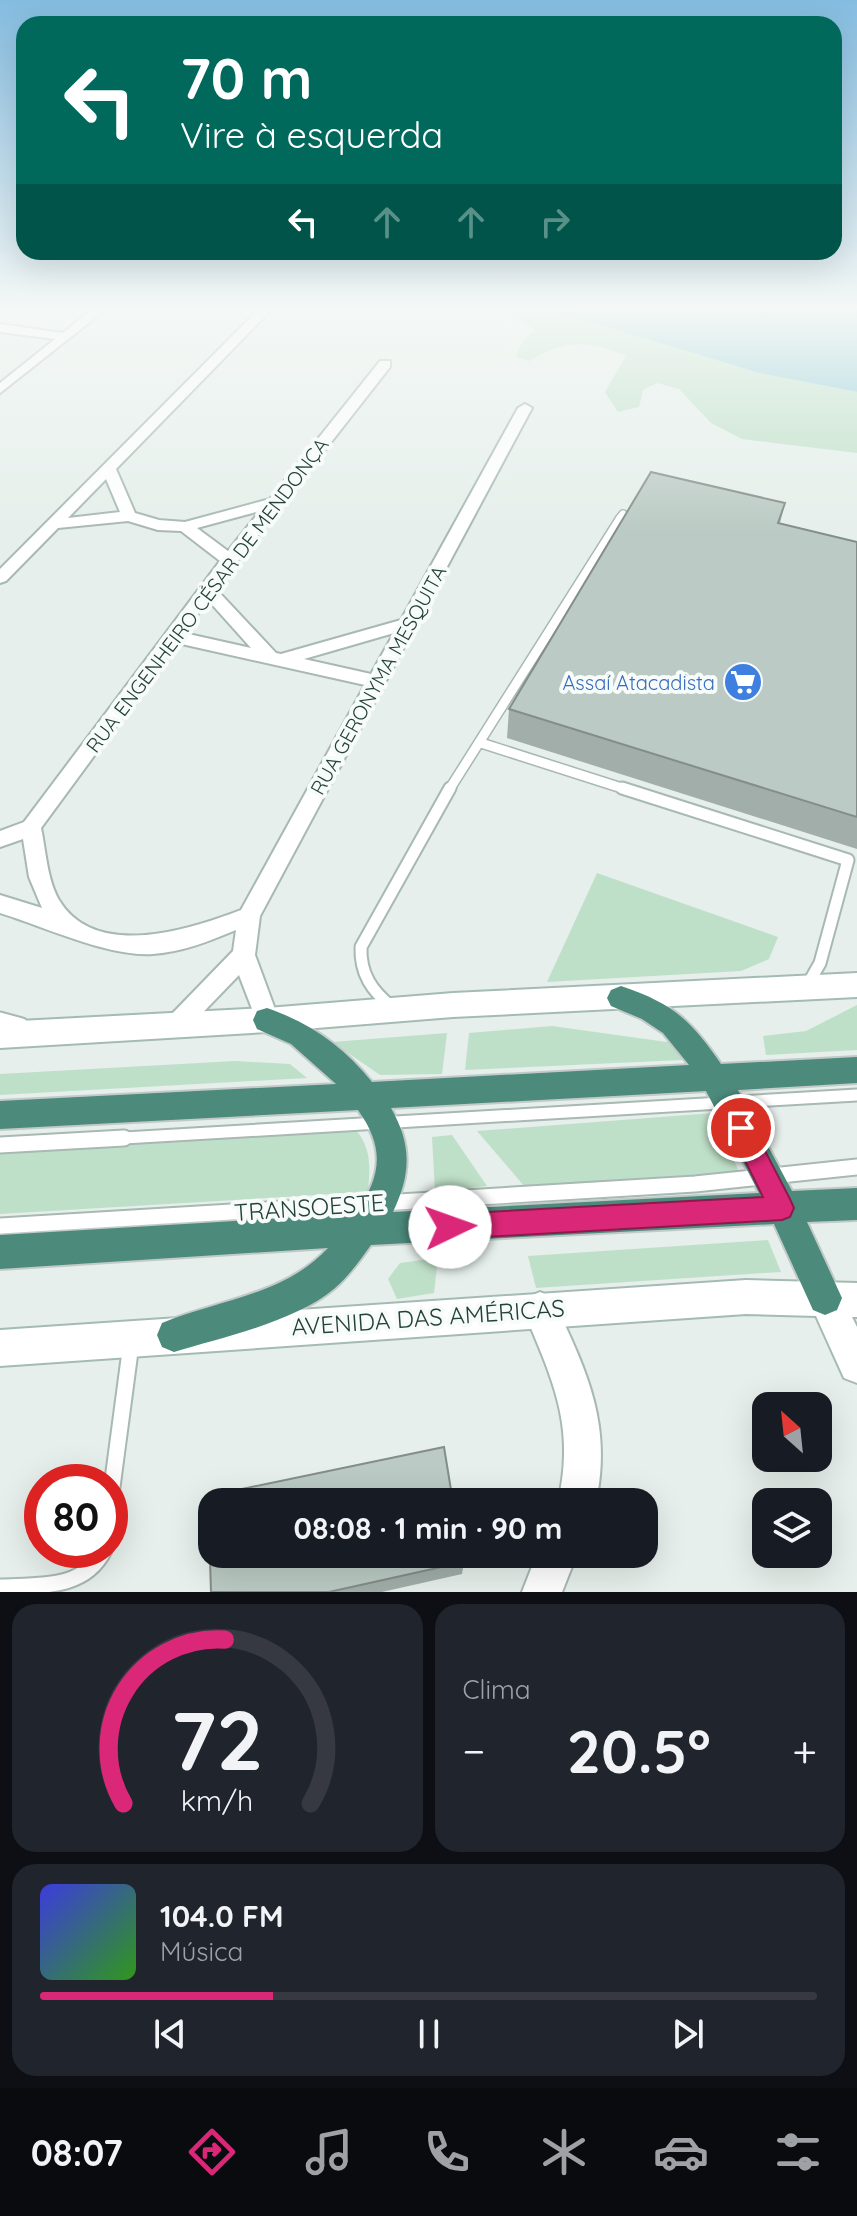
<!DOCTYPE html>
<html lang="pt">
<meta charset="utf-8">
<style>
:root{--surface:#171b24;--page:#20242c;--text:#f1f3f6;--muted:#9ea1a6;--line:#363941;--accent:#db2777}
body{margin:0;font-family:Quicksand,sans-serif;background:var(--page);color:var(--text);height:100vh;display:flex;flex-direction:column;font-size:30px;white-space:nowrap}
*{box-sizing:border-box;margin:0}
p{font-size:26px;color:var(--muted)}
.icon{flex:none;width:44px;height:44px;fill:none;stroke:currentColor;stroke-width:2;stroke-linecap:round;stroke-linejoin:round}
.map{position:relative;height:1592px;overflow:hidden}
.drawer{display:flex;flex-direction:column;gap:12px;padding:12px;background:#0d0f14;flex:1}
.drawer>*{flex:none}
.top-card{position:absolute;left:16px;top:16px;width:826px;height:244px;border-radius:24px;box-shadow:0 8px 32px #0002;background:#00695c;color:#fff;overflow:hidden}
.needle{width:52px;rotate:333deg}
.controls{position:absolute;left:752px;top:1392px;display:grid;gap:16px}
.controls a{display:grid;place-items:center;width:80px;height:80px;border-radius:16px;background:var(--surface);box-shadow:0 8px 32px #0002;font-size:40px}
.speed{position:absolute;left:24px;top:1464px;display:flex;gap:16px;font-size:40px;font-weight:700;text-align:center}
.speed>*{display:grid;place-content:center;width:104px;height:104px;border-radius:50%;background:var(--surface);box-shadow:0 8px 32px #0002;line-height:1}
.speed .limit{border:12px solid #d22;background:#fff;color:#111}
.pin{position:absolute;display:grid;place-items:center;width:68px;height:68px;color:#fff;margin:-34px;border:4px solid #fff;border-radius:50%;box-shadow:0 2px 8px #0007}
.me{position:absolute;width:88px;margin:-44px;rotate:87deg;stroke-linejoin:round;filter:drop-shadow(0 0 6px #0008)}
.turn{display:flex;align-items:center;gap:28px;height:168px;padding:0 32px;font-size:36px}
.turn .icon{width:104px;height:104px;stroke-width:2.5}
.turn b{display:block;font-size:56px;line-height:68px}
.lanes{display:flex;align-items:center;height:76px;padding:0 32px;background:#0003;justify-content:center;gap:40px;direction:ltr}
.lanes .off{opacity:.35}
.big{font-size:60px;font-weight:700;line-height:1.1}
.drawer .tile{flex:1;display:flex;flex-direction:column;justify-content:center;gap:12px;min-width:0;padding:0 28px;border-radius:24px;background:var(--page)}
.drawer .dial{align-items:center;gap:0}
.dial svg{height:208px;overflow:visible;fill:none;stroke:var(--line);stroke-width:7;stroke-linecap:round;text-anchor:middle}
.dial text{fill:var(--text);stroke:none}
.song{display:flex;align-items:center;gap:24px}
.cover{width:96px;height:96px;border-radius:12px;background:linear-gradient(135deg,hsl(240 70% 55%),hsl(110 70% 35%))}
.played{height:8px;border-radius:4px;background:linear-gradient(90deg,var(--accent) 30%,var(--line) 30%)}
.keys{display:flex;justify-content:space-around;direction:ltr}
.heat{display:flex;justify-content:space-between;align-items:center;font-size:44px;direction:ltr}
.drawer .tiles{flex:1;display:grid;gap:12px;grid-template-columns:1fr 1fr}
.tile:last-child{grid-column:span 2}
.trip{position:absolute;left:198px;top:1488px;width:460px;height:80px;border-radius:24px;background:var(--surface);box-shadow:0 8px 32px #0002;font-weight:700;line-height:80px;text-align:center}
.menu{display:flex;height:128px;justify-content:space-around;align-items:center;background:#090b0e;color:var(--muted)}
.menu .icon{width:56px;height:56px}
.menu .on{color:var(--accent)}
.menu b{font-size:36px;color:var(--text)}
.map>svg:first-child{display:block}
.green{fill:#bfe0c8}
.water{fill:#8ec9d4}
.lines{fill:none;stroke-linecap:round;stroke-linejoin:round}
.service-far3-casing{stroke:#a8b8b2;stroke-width:10}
.service-far2-casing{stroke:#a8b8b2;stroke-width:12}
.service-far1-casing{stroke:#a8b8b2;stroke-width:15}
.service-casing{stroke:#a8b8b2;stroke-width:19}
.minor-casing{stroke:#a8b8b2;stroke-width:4}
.tertiary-casing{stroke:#a8b8b2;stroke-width:4}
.secondary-casing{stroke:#a4bbb3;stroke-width:4}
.trunk-casing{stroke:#c2cac8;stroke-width:4}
.service-far3{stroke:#fff;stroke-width:7}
.service-far2{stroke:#fff;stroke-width:9}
.service-far1{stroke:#fff;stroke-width:11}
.service{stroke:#fff;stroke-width:15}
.minor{fill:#fff;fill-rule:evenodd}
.tertiary{fill:#fff;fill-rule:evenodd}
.secondary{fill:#fff;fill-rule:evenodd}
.trunk{fill:#4c8a7c;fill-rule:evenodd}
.wall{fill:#a1aea9}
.building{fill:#bbcac4;stroke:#838d89;stroke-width:2}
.route{fill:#db2777;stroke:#8e194d;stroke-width:2}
.labels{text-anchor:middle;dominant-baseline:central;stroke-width:8;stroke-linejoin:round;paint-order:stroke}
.street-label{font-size:20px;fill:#24423a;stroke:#f7fbf9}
.shop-label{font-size:20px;fill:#366cbe;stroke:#f7fbf9;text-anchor:end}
.near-street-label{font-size:24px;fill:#24423a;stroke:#f7fbf9}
</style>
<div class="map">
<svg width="857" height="1592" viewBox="0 0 857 1592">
<rect width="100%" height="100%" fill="#e6efeb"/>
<g class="green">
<path d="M517,310H551L759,373L857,392V453L742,439L711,423L679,389L657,383L643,390L639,407L618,412L605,392L626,356C588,340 565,339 530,361L515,357L524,340L536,330L511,314Z"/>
<path d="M597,873L778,937L769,959L741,971L547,982Z"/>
<path d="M857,1005V1050L766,1055L763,1036L806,1031Z"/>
<path d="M552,1026L674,1043L682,1060L465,1070L469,1033Z"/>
<path d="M447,1033L442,1074L380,1075L332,1042Z"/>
<path d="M235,1061L290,1064L307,1078L0,1095V1074Z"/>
<path d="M713,1113L739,1172L524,1186L477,1131Z"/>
<path d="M355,1129C372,1148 370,1168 368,1192L0,1214V1148Z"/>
<path d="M452,1135L487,1186L435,1192L432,1137Z"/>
<path d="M768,1240L781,1272L536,1288L528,1256Z"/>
<path d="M438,1258L434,1293L397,1299L388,1279L400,1263Z"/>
</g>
<path class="water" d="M551,310H857V392L759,373Z"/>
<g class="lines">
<g class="service-far3-casing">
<path id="service-far3" d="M619,520L623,514"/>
</g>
<g class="service-far2-casing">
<g id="service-far2">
<path d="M481,743L628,790"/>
<path d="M449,790L621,518"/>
</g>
</g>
<g class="service-far1-casing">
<g id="service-far1">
<path d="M622,788L848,860L820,963L807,986"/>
<path d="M392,1007C372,991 360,974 361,947L450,788"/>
<path d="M0,1018L22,1024"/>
<path d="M90,1140L857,1095"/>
</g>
</g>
<g class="service-casing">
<g id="service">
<path d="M0,1145L124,1138"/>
<path d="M0,1226L695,1184L857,1167"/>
<path d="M110,1502L131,1344"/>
<path d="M0,1587C39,1585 84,1590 104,1550"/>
</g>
</g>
<g class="minor-casing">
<g id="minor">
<path d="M91,310H105L0,393V383L55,339L0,332V324L63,333Z"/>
<path d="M258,310H271L116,469L135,513L159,520L185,522L270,499L380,361H390V367L216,589L276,653L281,654L401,620L518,408L525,404L532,408L260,916L255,955L279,1020L275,1027L267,1030L259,1027L239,975L185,1031L177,1034L169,1031L165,1024L169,1017L233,951L236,930C210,941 182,952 153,954C108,957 45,927 0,913V895L42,908L29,877L23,839L0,847V831L24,822L220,561L181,531L158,530L128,521L58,528L6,581L0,583V569ZM106,479L120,512L68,518ZM260,511L228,551L197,528ZM208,600L251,648L184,633ZM394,633L371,674L304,659ZM177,643L365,685L241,910C191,929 96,961 59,900C47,879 46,851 41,828Z"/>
</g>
</g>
<g class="tertiary-casing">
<g id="tertiary">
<path d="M540,1292L552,1297C585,1368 613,1422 596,1502H558C576,1425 552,1379 523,1309L528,1297Z"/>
<path d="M537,1554H577L562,1592H522Z"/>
</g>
</g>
<g class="secondary-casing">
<g id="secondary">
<path d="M857,973V997L453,1017L267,1032L0,1048V1022L267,1008L453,993Z"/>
<path d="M746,1280L857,1283V1317H852L857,1327V1383L844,1378L816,1316L746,1314L0,1366V1330Z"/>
</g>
</g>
<g class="trunk-casing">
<path id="trunk" d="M621,986C672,1003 691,1020 721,1064L857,1057V1083L738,1090L792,1191L857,1188V1220L807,1222L842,1298L837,1310L825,1315L813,1310L774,1224L371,1245C360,1260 349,1276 335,1288C295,1322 223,1337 174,1352L162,1347L157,1335L162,1323C218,1300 285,1295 328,1248L0,1269V1235L355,1214C382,1176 385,1148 358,1110L0,1129V1101L336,1084L291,1044L257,1029L253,1020L257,1011L267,1008C310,1023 343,1046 372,1082L689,1065L663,1033L642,1019L611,1006L607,998L611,990ZM706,1091L759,1193L393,1212C411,1174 412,1145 391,1108Z"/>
</g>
<use href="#service-far3" class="service-far3"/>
<use href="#service-far2" class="service-far2"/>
<use href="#service-far1" class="service-far1"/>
<use href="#service" class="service"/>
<use href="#minor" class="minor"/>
<use href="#tertiary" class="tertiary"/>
<use href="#secondary" class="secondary"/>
<use href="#trunk" class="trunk"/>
</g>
<g class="wall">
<path d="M785,503L780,523L857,542V849L507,738L509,709Z"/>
<path d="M464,1562L462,1574L382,1592H211Z"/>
</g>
<g class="building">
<path d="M651,472L785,503L778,523L857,542V817L509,709Z"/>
<path d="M444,1447L453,1502H212V1554H462L464,1562L329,1592H211L208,1496Z"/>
</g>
<linearGradient id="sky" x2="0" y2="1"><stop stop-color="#84bce0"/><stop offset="0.58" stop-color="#f4f8f6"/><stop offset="1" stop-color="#f4f8f6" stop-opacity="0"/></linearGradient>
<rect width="857" height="533" fill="url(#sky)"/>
<path class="route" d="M741,1117L749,1120L790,1199L794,1208L790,1217L782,1220L450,1239L441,1236L437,1227L441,1218L450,1214L763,1197L729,1128L733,1120Z"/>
<defs>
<g id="supermarket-disc" transform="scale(2)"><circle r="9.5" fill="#3f7fe0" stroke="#f7fbf9"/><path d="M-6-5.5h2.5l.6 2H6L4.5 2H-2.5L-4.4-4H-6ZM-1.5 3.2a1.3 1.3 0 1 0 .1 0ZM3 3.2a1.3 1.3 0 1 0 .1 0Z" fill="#fff"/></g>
</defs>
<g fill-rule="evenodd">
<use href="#supermarket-disc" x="743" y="682"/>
</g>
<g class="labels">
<g class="street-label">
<text transform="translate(207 595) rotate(-53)">RUA ENGENHEIRO CÉSAR DE MENDONÇA</text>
<text transform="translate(378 680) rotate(-61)">RUA GERONYMA MESQUITA</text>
</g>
<g class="shop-label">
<text x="715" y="682">Assaí Atacadista</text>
</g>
<g class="near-street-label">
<text transform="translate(309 1207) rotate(-4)">TRANSOESTE</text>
<text transform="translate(428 1317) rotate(-4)">AVENIDA DAS AMÉRICAS</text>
</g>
</g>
</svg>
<div class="controls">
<a><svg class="needle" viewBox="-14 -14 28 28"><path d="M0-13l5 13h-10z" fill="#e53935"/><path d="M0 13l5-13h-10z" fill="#9ea1a6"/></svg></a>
<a><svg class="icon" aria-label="layers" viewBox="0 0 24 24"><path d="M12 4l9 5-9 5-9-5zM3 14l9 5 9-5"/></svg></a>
</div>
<div class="speed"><div class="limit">80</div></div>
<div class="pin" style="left:741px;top:1128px;background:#d93025"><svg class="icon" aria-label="arrive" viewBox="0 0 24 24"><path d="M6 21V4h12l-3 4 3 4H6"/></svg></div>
<svg class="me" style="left:450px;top:1227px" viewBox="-20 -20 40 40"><circle r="19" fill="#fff"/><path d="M0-13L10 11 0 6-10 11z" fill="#db2777"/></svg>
<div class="trip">08:08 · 1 min · 90 m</div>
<div class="top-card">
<div class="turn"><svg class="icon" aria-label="left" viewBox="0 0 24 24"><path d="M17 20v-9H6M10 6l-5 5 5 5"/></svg><div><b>70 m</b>Vire à esquerda</div></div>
<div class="lanes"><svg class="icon" aria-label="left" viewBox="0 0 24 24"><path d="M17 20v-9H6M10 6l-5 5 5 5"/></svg><svg class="icon off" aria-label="ahead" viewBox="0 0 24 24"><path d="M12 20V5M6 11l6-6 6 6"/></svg><svg class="icon off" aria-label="ahead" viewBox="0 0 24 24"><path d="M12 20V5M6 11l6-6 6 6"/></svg><svg class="icon off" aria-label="right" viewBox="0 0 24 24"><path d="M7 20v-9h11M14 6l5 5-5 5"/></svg></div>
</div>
</div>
<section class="drawer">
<div class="tiles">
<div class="tile dial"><svg viewBox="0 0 100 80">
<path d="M14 69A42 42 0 1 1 86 69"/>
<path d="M14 69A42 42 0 0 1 53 6" stroke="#db2777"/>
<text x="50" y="56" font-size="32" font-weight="700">72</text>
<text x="50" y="72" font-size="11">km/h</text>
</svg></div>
<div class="tile"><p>Clima</p>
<div class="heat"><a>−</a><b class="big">20.5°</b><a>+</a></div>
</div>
<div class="tile">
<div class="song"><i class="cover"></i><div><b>104.0 FM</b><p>Música</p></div></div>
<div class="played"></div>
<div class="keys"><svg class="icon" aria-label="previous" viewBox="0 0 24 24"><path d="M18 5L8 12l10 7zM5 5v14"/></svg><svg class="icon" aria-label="pause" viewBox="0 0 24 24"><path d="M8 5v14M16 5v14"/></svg><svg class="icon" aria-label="next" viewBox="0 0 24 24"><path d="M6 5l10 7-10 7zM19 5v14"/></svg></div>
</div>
</div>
</section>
<nav class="menu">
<b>08:07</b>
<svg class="icon on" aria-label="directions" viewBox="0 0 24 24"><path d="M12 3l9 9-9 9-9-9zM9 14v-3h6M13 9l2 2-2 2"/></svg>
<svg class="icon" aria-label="music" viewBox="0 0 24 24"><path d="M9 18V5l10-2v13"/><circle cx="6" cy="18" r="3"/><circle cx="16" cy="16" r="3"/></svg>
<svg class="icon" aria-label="phone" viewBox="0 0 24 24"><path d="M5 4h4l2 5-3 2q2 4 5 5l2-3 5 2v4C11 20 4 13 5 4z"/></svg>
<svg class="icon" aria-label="climate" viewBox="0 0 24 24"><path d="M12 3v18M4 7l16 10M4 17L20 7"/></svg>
<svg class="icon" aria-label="car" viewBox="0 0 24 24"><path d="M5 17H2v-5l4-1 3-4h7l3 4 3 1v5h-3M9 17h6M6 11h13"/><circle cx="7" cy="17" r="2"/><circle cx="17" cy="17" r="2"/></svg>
<svg class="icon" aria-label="filters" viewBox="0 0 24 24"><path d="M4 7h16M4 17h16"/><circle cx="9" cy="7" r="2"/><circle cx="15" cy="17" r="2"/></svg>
</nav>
